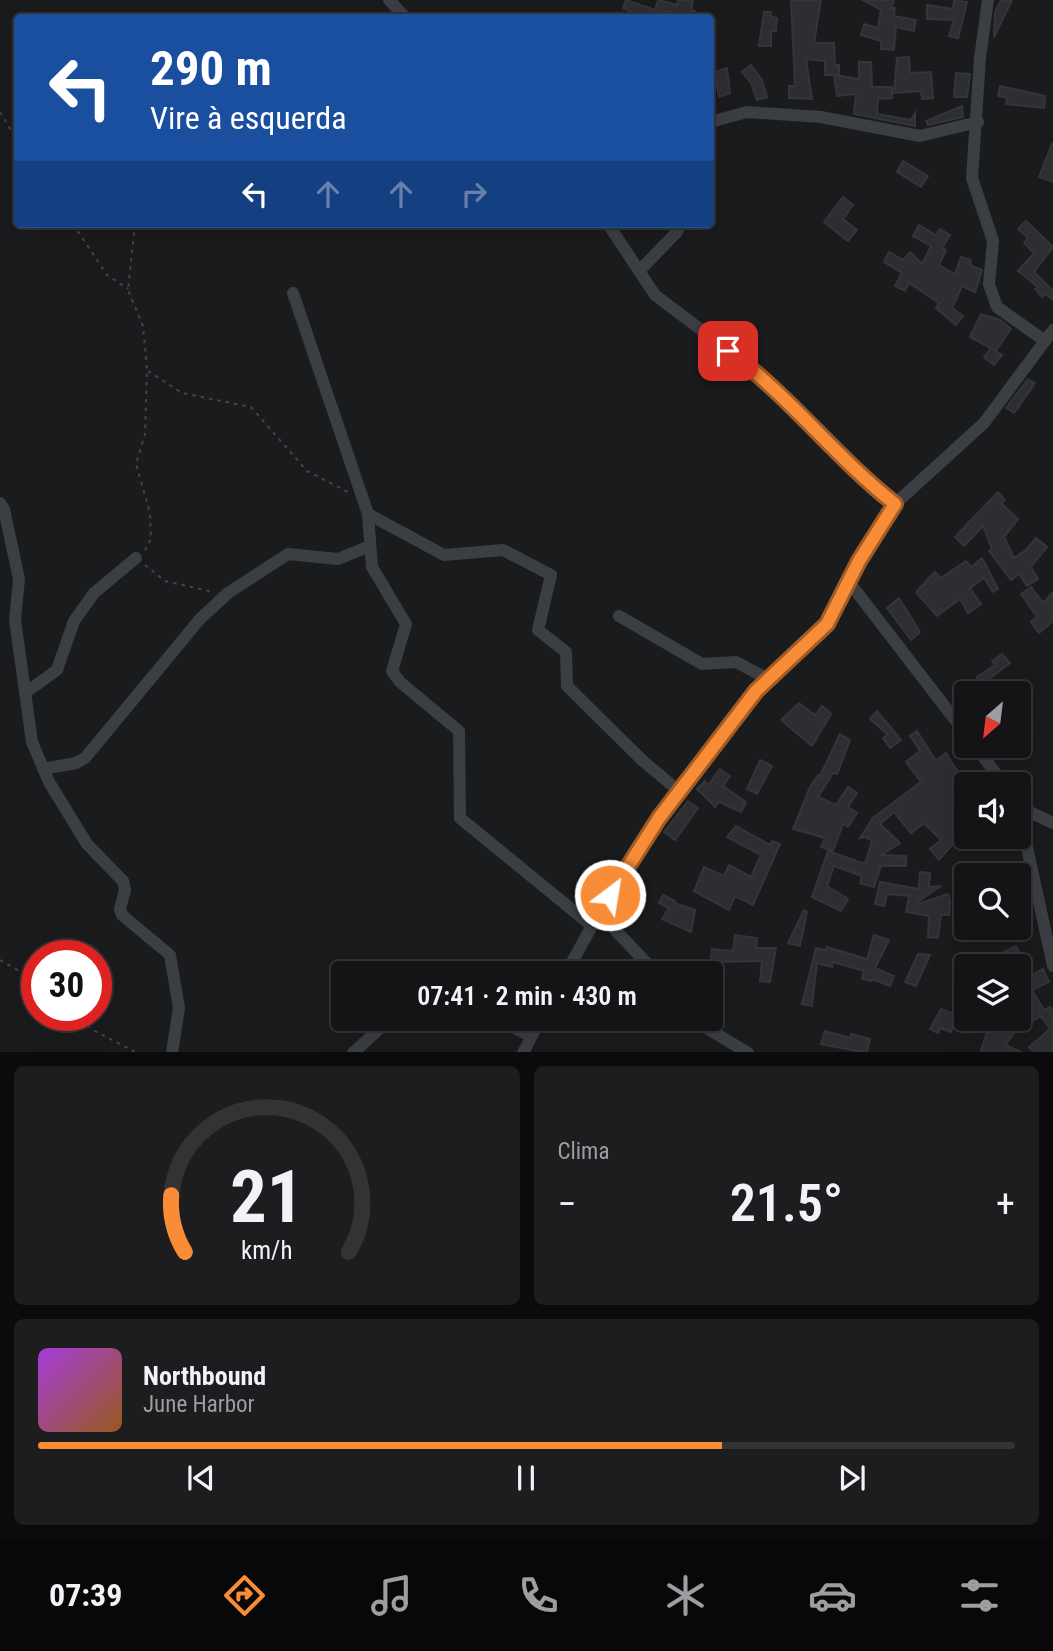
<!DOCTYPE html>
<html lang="pt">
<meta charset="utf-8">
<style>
:root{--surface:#141416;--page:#1d1d1f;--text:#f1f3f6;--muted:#9d9ea1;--line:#333335;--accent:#f88c37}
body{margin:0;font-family:"Roboto Condensed",sans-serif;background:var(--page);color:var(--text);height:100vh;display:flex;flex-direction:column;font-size:26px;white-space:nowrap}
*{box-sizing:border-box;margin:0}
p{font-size:23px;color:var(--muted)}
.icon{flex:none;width:38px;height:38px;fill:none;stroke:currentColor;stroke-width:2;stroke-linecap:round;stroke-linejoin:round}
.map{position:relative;height:1052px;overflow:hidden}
.details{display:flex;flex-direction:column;gap:14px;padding:14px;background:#0b0b0c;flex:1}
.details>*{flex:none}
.top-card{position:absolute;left:14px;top:14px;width:700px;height:214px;border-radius:7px;box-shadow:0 7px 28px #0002,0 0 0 2px var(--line);background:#1a4fa0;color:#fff;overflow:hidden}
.needle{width:46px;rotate:208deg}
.tools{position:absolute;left:954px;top:681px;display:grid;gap:14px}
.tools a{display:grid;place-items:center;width:77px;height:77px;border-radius:7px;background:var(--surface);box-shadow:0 7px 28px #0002,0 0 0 2px var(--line);font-size:35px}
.speed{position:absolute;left:21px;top:940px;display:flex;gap:14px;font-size:35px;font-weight:700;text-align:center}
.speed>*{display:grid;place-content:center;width:91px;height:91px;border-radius:50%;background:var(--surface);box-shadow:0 7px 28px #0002,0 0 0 2px var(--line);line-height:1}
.speed .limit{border:10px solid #d22;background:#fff;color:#111}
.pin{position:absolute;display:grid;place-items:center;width:60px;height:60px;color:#fff;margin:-30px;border-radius:14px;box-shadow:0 4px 10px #0006}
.me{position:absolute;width:77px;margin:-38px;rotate:31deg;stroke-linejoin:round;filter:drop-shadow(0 0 5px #0008)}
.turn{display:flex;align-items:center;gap:24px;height:147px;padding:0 21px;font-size:32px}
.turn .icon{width:91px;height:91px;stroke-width:2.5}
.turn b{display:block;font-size:49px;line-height:60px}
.lanes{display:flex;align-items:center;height:66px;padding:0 21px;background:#0003;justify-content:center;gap:35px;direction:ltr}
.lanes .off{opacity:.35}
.big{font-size:52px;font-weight:600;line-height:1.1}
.details .card{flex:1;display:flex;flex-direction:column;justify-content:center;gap:10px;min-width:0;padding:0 24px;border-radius:10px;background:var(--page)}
.details .dial{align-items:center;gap:0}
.dial svg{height:182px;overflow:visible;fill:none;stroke:var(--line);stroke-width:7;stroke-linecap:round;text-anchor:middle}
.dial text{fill:var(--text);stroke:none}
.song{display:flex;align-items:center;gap:21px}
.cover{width:84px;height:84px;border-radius:10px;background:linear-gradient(135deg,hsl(280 70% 55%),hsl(30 70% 35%))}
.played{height:7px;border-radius:4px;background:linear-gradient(90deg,var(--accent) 70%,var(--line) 70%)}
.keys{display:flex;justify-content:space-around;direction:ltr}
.heat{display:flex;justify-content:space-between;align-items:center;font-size:38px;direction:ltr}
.details .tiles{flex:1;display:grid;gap:14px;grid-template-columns:1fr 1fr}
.card:last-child{grid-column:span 2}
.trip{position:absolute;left:331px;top:961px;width:392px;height:70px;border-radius:7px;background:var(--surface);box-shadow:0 7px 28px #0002,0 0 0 2px var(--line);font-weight:600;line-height:70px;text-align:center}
.tabs{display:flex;height:112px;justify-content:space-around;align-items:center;background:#080809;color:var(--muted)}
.tabs .icon{width:49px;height:49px}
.tabs .current{color:var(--accent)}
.tabs b{font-size:32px;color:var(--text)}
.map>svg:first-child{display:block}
.building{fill:#2d2e31;stroke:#343539;stroke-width:2}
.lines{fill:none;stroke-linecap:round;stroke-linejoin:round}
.path{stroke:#414549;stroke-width:2;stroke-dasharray:3.5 5;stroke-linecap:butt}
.street{stroke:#3b3e42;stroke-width:12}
.route-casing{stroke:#a15b24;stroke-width:18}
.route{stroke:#f88c37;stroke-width:12}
</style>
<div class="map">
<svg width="1053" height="1053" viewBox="0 0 1053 1053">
<rect width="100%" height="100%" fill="#1a1b1d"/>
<g class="building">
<path d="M626,0L655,10L658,0L677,5L678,0H693L691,10L695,11L693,17L664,11L672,18H644L623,8Z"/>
<path d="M791,0H821L814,43H834L835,65H839V75H825V61L806,59L812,99L789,98V86H795Z"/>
<path d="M863,0H894L891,8H895L894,16L916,20L914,31L896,27L894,50L881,49V41L861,35L864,24L878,28L881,10Z"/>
<path d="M954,0L967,2L958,38L949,36L954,20L927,19V5L953,9Z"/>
<path d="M1001,0H1012L994,37L995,12Z"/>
<path d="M764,12H771V17L777,18L776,31H771V46H759Z"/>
<path d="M909,57L910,73L931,72L933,98L922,99L921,91L894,93L897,58Z"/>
<path d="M859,62H871L872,87H892V98L878,99L877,114L911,120L915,113V126L854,114L856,94L837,96L834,75L859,79Z"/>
<path d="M751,65L762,80L767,97L757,100L751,83L742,72Z"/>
<path d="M727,68L730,93L719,97L715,72Z"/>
<path d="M956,73L970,74L967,97H954Z"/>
<path d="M1000,86L1045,96L1044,108L1006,104L1007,98L998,96Z"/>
<path d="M962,106L963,117L928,125L926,121Z"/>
<path d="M1052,144H1053V182L1039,177Z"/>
<path d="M903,161L928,176L921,187L897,172Z"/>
<path d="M843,197L853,205L843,219L857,230L848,241L824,222Z"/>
<path d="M1026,221L1053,247L1034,272L1053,291L1052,299L1046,294L1042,297L1035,289L1038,287L1018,271L1034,253L1024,243L1028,238L1018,229Z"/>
<path d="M919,225L936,235L940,229L950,235L942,248L946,250L939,265L955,274L961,257L971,260L970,265L982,270L975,292L962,286L952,308L963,316L956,325L936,308L939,303L909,283L905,291L895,286L902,273L884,262L889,252L903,260L910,252L922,264L931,246L913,236Z"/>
<path d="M981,314L1000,320L1011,329L996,350L993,349L1002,355L994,365L984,357L991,348L970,337Z"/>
<path d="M1028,379L1035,383L1014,413L1006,408Z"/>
<path d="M998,492L1005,500L1001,503L1018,519L1004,537L1014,558L1026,550L1036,538L1047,547L1031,567L1038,579L1027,586L1019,574L1011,580L989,551L992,549L983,526L964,546L955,537Z"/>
<path d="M982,558L998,589L993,592L984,578L970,588L981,604L968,613L960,599L937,616L916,592L935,572L941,578L966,561L971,567Z"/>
<path d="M1031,587L1043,603L1053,592V621L1039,633L1031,622L1037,617L1021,594Z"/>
<path d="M899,598L920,632L911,640L887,608Z"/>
<path d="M1002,654L1010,663L982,684L977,677L995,665L992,661Z"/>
<path d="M799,703L815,715L822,706L831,714L812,746L781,720Z"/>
<path d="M877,711L901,740L890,748L883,738L888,735L870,719Z"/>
<path d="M917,731L936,761L946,753L966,785V809L958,800L953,804L962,820L952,828L960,836L939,860L930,849L941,840L924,823L911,833L894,812L880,824L900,843L881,855L906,856V866H881L874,887L860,883L862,876L834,866L827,886L848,899L841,911L812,897L828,851L865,864L872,841L865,837L860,838L873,818L921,782L906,762L920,751L910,736Z"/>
<path d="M840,734L850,740L837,774L833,773L818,797L836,805L848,787L857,793L848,807L857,813L848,827L843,824L833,851L821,847L825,838L793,829L810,787L818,775L820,776Z"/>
<path d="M760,760L772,766L757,794L747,789Z"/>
<path d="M720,769L730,776L723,786L746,802L741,812L719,802L715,807L697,789L705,781L708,785Z"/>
<path d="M688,801L698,808L675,840L664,832Z"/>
<path d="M736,826L770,845L772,841L780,844L753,905L735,896L729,910L694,891L704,867L724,876L729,865L751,877L761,855L727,837Z"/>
<path d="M920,872L930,873L929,887L941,886L917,902L918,904L948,894L950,901L949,915H941L938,938L928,937L929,916L906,912L909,896L887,894L884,906L875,904L880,882L919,889Z"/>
<path d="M663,895L675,901L674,903L695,910L691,932L662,919L669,908L659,903Z"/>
<path d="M804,910L807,912L800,946L788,943Z"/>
<path d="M735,935L757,938L756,948H776L770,982L760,981L762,961L711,962L712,949L733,951Z"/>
<path d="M874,935L889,940L875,968L894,976L890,986L872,979L871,981L862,979L864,971L833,962L832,967L817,963L812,1006L802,1004L816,948L826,950L827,947L867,959Z"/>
<path d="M1016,946L1030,976L1043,969L1049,982L1032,990L1044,1010L1050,1007L1053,1012V1053H1034L1029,1047L1050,1029L1041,1016L1015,1031L1006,1045L1023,1053H980L990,1024L983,1018H1018V966H1006L1000,954Z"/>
<path d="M918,954L930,955L916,986L905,982Z"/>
<path d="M941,1009L973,1021L968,1033L953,1027L951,1032L940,1028L938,1033L930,1029Z"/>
<path d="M825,1031L850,1038L851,1034L870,1039L867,1053L821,1044Z"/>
</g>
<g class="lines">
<g class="path">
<path d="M0,112L12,132L18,154"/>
<path d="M73,224L107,275L128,289"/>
<path d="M135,224L128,290L143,326L147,370L145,434L136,464L150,513L151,539L145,550"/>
<path d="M148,371L182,393L251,407L307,471L348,492"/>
<path d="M145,565L165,581L213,592"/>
<path d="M0,960L37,981"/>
<path d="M74,1015L95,1031L137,1053"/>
</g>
<g class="street">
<path d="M389,0L406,18"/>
<path d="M988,0L980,58L972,178L993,241L989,284L997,307L1045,341"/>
<path d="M710,122L747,112L821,117L920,136L978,122"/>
<path d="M608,224L655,295L761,375L808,419L843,461L895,504"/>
<path d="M639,271L677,232L680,224"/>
<path d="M293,293L368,514L372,567L406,624L392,671L400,682L459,731L460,818L592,926"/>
<path d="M0,503L4,509L19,579L15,620L32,742L49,782L87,844L123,881L125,890L120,909L122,915L170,955L179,1008L172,1053"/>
<path d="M368,514L444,555L503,550L551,575L538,630L566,652L567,686L643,761L680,792"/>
<path d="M849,582L966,734"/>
<path d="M619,616L702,664L736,662L768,679"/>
<path d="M25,693L57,670L74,621L94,593L136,558"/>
<path d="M975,746L1004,784"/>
<path d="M43,769L76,763L85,758L200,619L228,593L288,554L338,559L370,546"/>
<path d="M1018,806L1053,966"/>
<path d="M1019,807L1053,823"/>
<path d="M599,913L656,973"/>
<path d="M566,973L599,913L659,818L759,687L827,624L859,561L895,504L984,423L1053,330"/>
<path d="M494,1018L531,1036"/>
<path d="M690,1018L748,1053"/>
<path d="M353,1053L391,1018"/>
<path d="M523,1053L541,1018"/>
</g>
</g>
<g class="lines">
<g class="route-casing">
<path id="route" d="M610,895L659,818L756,691L827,624L859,561L895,504C835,457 790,396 728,351"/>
</g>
<use href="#route" class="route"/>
</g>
</svg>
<div class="tools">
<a><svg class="needle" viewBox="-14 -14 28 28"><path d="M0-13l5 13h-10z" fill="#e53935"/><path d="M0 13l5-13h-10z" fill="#9d9ea1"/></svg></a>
<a><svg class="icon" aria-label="sound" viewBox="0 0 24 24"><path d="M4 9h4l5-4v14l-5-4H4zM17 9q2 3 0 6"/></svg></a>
<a><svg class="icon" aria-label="search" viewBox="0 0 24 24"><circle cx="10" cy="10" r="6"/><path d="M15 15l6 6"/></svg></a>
<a><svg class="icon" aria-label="layers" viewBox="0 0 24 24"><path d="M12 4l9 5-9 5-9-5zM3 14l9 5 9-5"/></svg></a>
</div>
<div class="speed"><div class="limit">30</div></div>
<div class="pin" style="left:728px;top:351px;background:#d93025"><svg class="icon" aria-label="arrive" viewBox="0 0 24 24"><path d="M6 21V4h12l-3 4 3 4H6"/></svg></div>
<svg class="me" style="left:610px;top:895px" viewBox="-20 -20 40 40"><circle r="17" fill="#f88c37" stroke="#fff" stroke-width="3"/><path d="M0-11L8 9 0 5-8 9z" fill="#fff"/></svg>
<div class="trip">07:41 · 2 min · 430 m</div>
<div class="top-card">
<div class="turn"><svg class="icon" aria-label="left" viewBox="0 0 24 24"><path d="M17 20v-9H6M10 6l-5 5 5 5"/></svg><div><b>290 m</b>Vire à esquerda</div></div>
<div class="lanes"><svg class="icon" aria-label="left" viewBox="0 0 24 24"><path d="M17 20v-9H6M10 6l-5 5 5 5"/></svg><svg class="icon off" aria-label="ahead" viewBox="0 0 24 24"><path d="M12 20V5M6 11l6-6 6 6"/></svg><svg class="icon off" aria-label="ahead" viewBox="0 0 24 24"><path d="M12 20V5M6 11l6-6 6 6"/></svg><svg class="icon off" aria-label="right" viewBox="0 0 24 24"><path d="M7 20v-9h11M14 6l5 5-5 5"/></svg></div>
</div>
</div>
<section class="details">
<div class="tiles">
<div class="card dial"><svg viewBox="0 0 100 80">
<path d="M14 69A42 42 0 1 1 86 69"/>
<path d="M14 69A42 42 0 0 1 8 44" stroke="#f88c37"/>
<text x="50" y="56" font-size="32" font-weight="700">21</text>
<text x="50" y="72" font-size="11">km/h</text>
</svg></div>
<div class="card"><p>Clima</p>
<div class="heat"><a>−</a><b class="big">21.5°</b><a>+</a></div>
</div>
<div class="card">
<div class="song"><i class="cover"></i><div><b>Northbound</b><p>June Harbor</p></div></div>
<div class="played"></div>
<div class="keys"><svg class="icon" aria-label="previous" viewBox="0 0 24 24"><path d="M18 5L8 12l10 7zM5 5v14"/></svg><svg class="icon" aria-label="pause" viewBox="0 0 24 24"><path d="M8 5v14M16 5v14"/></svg><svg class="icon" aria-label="next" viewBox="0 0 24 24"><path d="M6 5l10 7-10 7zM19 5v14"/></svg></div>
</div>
</div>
</section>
<nav class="tabs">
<b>07:39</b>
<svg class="icon current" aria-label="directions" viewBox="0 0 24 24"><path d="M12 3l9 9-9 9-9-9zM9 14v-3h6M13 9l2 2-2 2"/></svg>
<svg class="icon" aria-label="music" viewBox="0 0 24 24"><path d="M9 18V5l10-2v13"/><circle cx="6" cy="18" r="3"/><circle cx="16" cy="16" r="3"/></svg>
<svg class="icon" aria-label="phone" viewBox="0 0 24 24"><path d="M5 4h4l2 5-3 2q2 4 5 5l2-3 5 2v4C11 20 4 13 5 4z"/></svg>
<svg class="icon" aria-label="climate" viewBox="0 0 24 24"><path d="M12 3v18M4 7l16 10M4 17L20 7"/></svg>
<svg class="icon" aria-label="car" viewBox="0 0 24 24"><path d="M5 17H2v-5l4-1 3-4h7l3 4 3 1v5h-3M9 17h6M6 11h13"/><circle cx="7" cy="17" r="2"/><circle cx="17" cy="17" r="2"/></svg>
<svg class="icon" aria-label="filters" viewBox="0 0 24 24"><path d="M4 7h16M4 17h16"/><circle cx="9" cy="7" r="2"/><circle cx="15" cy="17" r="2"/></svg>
</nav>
